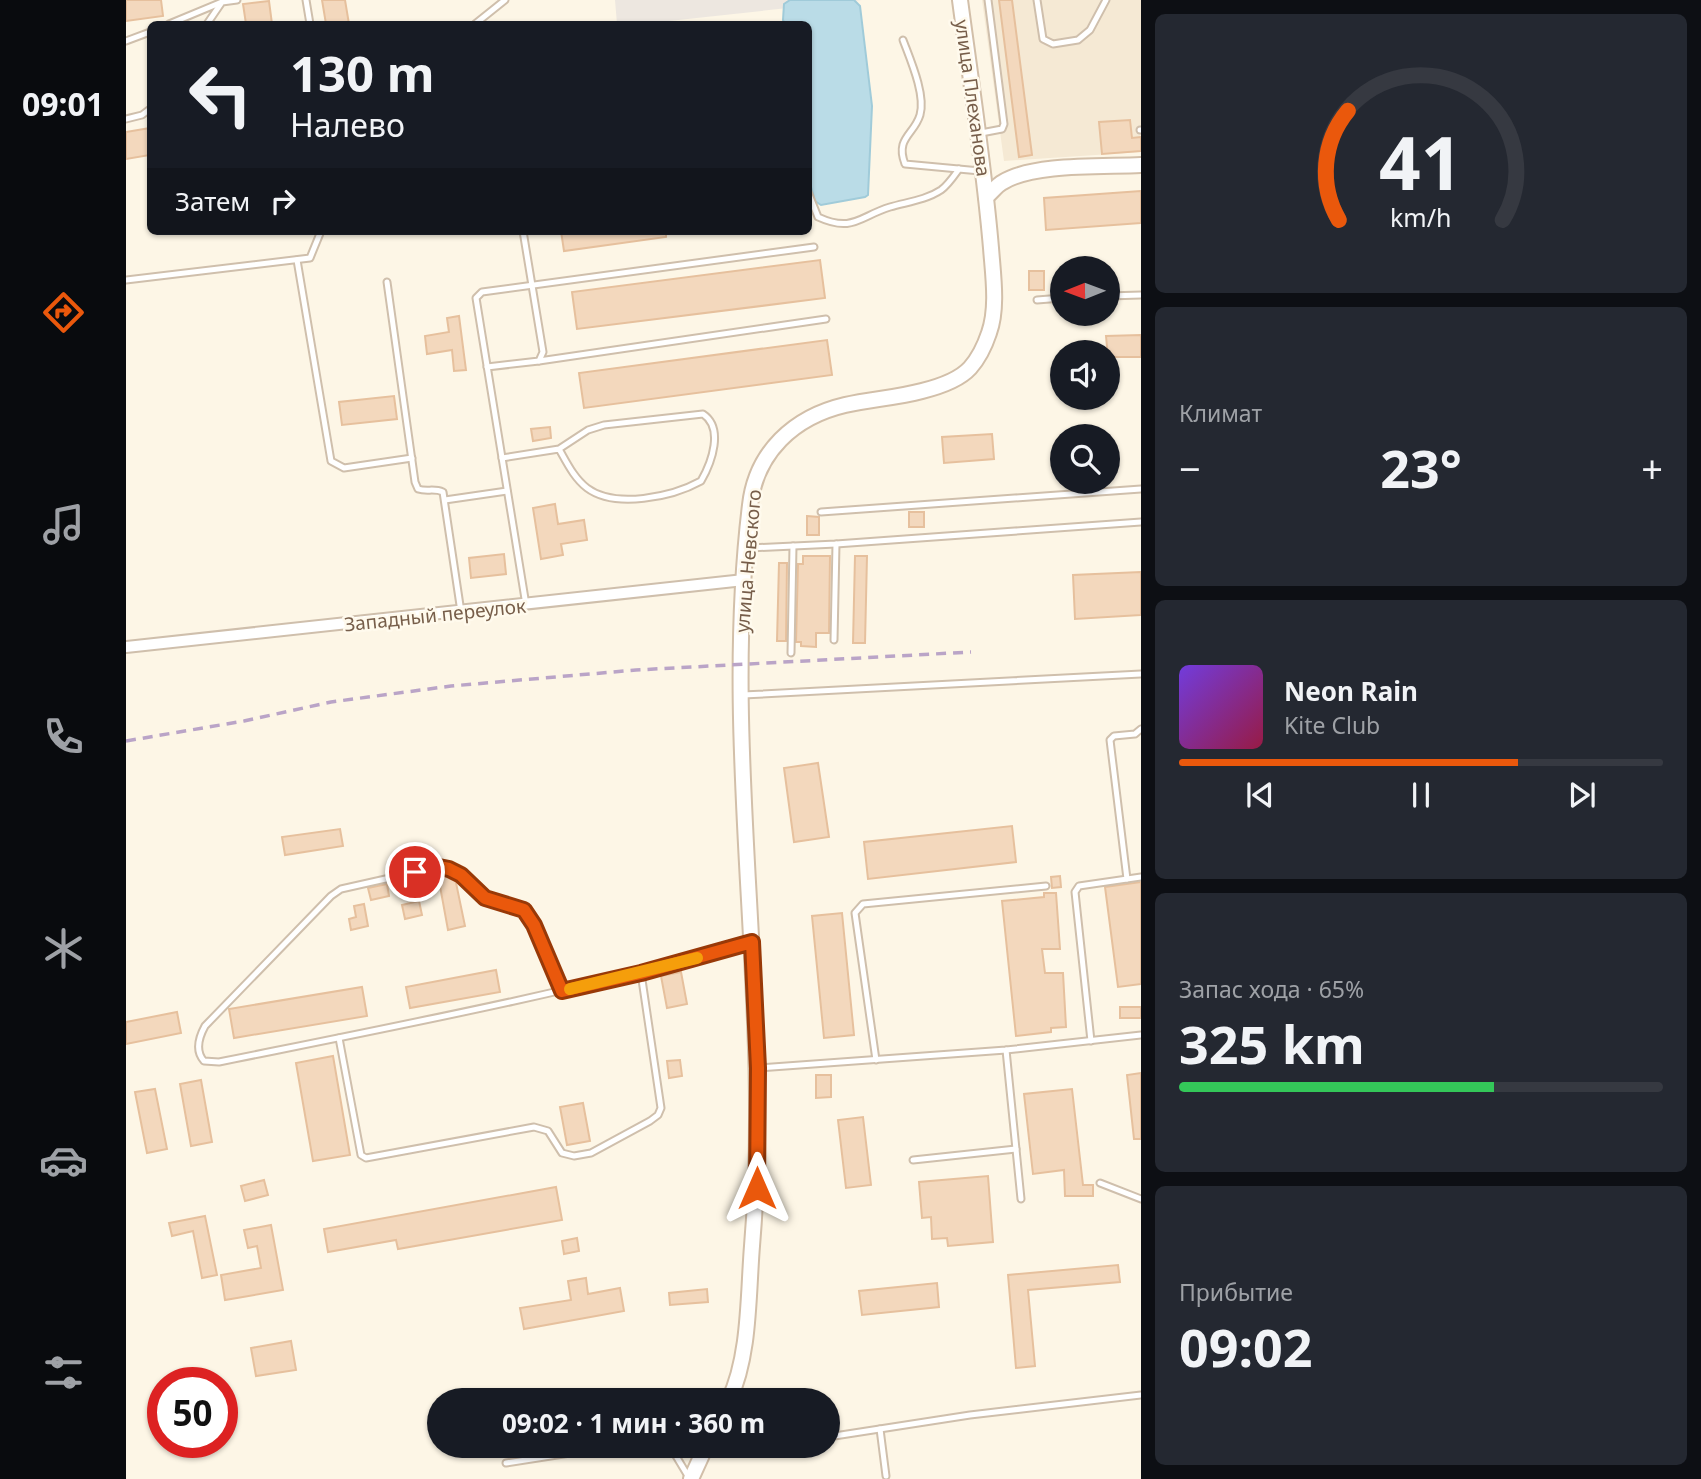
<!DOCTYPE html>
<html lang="ru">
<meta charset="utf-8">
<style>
:root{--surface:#171b24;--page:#242831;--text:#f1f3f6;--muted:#9ea1a6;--line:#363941;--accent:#ea580c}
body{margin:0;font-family:"Noto Sans",sans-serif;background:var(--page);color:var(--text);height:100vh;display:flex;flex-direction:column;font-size:26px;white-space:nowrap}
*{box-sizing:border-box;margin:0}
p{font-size:23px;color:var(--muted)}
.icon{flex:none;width:38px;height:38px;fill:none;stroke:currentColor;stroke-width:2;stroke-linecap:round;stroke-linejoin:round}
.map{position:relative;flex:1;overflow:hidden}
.drawer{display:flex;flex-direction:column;gap:14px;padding:14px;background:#0d0f14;width:560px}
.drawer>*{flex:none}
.hud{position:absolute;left:21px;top:21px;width:665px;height:214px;border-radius:10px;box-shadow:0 2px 5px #0004;background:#171b24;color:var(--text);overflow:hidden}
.needle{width:46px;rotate:269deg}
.fabs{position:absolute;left:924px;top:256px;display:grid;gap:14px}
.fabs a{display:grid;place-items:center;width:70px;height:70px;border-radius:50%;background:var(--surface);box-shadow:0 2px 5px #0004;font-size:35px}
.speed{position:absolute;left:21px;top:1367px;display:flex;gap:14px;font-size:35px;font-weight:700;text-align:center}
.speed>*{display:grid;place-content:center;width:91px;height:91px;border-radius:50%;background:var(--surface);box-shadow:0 2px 5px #0004;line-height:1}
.speed .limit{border:10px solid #d22;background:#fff;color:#111}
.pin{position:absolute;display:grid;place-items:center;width:60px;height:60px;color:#fff;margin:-30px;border:4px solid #fff;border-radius:50%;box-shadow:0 2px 7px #0007}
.me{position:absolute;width:77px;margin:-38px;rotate:0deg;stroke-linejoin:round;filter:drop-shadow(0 0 5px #0008)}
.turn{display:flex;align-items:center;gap:24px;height:147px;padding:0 28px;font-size:32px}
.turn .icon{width:91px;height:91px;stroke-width:2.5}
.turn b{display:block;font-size:49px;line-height:60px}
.then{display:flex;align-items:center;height:66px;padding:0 28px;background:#0003;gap:14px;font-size:26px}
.big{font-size:52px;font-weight:700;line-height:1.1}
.drawer .tile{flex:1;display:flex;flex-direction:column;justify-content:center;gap:10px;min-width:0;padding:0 24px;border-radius:10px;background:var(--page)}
.drawer .dial{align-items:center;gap:0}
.dial svg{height:182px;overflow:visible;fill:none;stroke:var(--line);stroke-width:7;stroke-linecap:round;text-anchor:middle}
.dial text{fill:var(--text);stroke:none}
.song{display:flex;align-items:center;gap:21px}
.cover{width:84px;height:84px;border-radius:10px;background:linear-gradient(135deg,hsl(260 70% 55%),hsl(340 70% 35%))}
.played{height:7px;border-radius:4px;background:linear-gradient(90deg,var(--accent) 70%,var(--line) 70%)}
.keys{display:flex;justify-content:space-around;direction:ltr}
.heat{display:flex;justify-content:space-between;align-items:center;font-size:38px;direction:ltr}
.charge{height:10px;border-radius:5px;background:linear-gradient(90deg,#34c759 65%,var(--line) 0)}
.trip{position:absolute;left:301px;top:1388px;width:413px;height:70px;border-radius:35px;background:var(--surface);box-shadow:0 2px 5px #0004;font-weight:700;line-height:70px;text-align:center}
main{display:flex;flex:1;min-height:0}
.menu{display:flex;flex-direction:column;width:126px;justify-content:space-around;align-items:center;background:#090b0e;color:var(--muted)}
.menu .icon{width:49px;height:49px}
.menu .current{color:var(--accent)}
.menu b{font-size:32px;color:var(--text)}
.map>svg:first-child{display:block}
.residential{fill:#f5e9d4}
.industrial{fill:#ede7e0}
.water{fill:#badce7;stroke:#a0cbd9;stroke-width:2}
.building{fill:#f3d8bd;stroke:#e6c09d;stroke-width:2}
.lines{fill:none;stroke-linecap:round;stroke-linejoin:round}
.lane-casing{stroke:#cfbfac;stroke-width:9}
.street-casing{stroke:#cfbfac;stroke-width:14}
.secondary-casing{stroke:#d2bfa9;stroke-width:18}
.lane{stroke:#fff;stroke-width:5}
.street{stroke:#fff;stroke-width:10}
.secondary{stroke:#fff;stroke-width:14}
.rail{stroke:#baa4c7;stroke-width:3.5;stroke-dasharray:10 7;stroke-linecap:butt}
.route-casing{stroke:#983908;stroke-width:18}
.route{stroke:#ea580c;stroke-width:12}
.slow{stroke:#f59e0b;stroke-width:12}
.labels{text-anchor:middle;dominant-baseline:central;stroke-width:5;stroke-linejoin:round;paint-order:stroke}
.street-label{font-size:19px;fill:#775e4a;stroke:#fffaed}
</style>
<main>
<nav class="menu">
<b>09:01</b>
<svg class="icon current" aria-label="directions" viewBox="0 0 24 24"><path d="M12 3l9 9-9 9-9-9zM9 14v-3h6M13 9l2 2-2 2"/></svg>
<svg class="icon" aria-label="music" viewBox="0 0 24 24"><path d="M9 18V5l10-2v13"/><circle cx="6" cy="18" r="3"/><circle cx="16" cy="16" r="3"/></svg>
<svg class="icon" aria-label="phone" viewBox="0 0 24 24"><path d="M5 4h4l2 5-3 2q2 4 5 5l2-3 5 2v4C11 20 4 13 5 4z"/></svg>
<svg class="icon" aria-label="climate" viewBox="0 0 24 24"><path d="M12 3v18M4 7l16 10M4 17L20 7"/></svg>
<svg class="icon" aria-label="car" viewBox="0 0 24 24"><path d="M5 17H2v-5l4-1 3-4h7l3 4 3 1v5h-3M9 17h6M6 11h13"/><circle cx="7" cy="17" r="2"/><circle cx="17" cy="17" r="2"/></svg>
<svg class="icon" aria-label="filters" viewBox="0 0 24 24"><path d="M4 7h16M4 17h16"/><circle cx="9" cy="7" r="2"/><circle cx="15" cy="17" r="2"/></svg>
</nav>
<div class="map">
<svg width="1015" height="1479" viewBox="0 0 1015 1479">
<rect width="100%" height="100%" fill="#fdf6e6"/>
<path class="residential" d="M856,0H1015V152L878,161Z"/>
<path class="industrial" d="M489,0H736L515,24H491Z"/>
<path class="water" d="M664,0H728L734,6L746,106L742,195L739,197L695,205L689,201L682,176V24H659L657,20L658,4Z"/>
<g class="building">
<path d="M0,0H35L37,16L0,21Z"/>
<path d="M196,0H219L223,24H200Z"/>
<path d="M873,0H886L906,155L893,157Z"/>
<path d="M143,1L146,24H120L117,4Z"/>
<path d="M1004,120L1006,138L1015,137V151L976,154L973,122Z"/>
<path d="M24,128V155L0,159V132Z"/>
<path d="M1015,191V223L920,230L918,198Z"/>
<path d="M435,231H540V237L438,251Z"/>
<path d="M694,260L699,298L451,329L446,292Z"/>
<rect x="903" y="271" width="15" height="19"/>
<path d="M333,316L340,370L328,371L326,350L301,354L299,336L323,332L321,318Z"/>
<path d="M1015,335V357H982L980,336Z"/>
<path d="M701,340L706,375L458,408L453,373Z"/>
<path d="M268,396L271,419L216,425L213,402Z"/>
<path d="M424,427L425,438L407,441L405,429Z"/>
<path d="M866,434L868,459L818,463L816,437Z"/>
<path d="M429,504L432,524L458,520L461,540L435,544L437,555L415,559L407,508Z"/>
<rect x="783" y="512" width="15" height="15"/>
<path d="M681,516L693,517V535H681Z"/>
<path d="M378,554L380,574L345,578L343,558Z"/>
<path d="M677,556H704L703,633H690V647L675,646V642H670L672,564H677Z"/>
<path d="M729,556H741L739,643H727Z"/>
<path d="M653,563H661L660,641H651Z"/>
<path d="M1015,572V615L949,619L947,575Z"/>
<path d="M692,763L703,837L668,842L658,768Z"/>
<path d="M886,826L890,862L742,879L738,842Z"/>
<path d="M214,829L217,846L159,855L156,837Z"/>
<path d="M317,874L329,878L339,926L322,930L312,875Z"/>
<path d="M934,876L935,887L926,888L925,877Z"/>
<path d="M1015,882V984L992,987L979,887Z"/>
<path d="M261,884L263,896L245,900L242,888Z"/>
<path d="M918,893H930L934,949H916L919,973H937L940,1027L925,1028V1032L890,1036L876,901L918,897Z"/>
<path d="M293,901L296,915L279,919L276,905Z"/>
<path d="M238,904L242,926L225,930L223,919L230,917L228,906Z"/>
<path d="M716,913L728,1035L698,1038L686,916Z"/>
<path d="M370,970L374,992L284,1008L280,987Z"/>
<path d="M555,972L561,1004L541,1008L535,976Z"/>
<path d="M236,987L241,1016L108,1038L103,1009Z"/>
<rect x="994" y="1007" width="21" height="11"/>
<path d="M51,1012L55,1033L0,1044V1022Z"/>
<path d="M207,1056L224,1155L187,1161L170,1063Z"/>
<path d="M554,1060L556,1076L543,1078L541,1061Z"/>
<path d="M1015,1073V1139H1008L1001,1075Z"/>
<path d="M690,1075H705V1097L690,1098Z"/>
<path d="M75,1080L86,1142L65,1146L54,1084Z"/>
<path d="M29,1089L41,1149L21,1153L9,1092Z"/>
<path d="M946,1089L957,1185H967V1196H939L938,1170L907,1174L898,1094Z"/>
<path d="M457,1103L464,1141L441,1145L434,1107Z"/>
<path d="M737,1117L745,1185L720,1188L712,1120Z"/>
<path d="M862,1176L867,1242L822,1246L821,1238L806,1239L805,1217L796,1218L793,1182Z"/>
<path d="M138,1180L142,1195L119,1201L115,1186Z"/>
<path d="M430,1187L436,1220L272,1249L270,1240L202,1252L198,1229Z"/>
<path d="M79,1216L91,1275L76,1278L67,1231L46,1236L43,1223Z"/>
<path d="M145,1225L157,1290L99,1300L95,1275L135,1268L131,1246L122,1248L118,1230Z"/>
<path d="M451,1238L453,1251L438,1254L436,1241Z"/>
<path d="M992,1265L994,1282L902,1290L909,1366L890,1368L882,1275Z"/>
<path d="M460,1278L462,1294L494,1288L498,1311L398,1329L394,1308L445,1300L442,1281Z"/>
<path d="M811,1283L813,1307L736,1315L733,1291Z"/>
<path d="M581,1289L582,1302L544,1305L543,1293Z"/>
<path d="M165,1341L170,1370L130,1376L125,1348Z"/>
</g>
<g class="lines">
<g class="lane-casing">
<g id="lane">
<path d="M180,0L184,24"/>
<path d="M911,0L917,39L927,44L952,40L964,30L980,0"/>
<path d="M43,24L96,2"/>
<path d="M81,24L96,2L111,0"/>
<path d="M349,24L379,0"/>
<path d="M777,40C784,59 800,95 794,115C788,135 769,138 779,164L854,171"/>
<path d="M0,41L24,32"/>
<path d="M0,119L16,115L24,109"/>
<path d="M1014,130H1015"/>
<path d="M855,133L876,129L878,124L862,0"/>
<path d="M682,192L692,217C727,233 734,216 764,207C781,202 800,200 815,190C822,185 828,176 833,169"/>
<path d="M171,260L205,461L218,468L286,458"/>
<path d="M0,280L184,258L195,231"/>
<path d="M261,282L289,482L292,489C301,492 308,488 317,492L335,612"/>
<path d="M982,296L1015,295"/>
<path d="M911,300L936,298"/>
<path d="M413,361L700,319"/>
<path d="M361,367L413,361L417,352L397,231"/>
<path d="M376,458L433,449C441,463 448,478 461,488C489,509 546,497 575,481C586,462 598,428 577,414L478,425L462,430L433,449"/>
<path d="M319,500L381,491"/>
<path d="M695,512L1015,489"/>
<path d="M624,548L710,544L1015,522"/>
<path d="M400,605L350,298L356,292L688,247"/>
<path d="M708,640L710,544"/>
<path d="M665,653L667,546"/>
<path d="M617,695L1015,674"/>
<path d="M1001,879L984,740L988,736L1009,734L1015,729"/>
<path d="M436,991L408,925L398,910L359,898L331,872L313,867L215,889L205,896L79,1026C73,1037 69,1051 78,1061L93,1062C271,1026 448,992 623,943"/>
<path d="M213,1038L235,1155L240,1158L408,1127L422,1131L436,1153L448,1156L465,1153L524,1121L532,1115L535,1108L515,973"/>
<path d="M965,1041L949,892L953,886L1015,877"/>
<path d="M880,1050L895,1199"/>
<path d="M750,1060L729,913L737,904L920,886"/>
<path d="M632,1068L880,1050L1015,1035"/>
<path d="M787,1160L890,1149"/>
<path d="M974,1183L1015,1199"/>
<path d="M754,1429L760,1476"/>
<path d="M702,1437L844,1415L1015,1395"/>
<path d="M544,1446L562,1476"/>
<path d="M380,1463L489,1446"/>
</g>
</g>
<g class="street-casing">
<path id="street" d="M0,647L618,580"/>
</g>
<g class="secondary-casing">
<g id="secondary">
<path d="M860,197C866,192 871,185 877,182C908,163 978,167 1015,165"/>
<path d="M603,1400C624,1356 622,1295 626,1246C647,999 594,752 624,505C630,452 668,417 719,405C744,399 770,398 796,391C812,387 833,380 844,368C852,359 859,345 863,333C872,308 867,275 865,248C858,165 845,83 834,0"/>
<path d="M565,1479L580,1446"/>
</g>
</g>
<use href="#lane" class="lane"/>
<use href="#street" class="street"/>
<use href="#secondary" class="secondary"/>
<path class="rail" d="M0,741L118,721L205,702L325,686L510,670L845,652"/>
</g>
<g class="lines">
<g class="route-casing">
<path id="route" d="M289,872L313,867L323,869L335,875L359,898L398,910L408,925L436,991L515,973L626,942L632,1068L631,1188"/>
</g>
<use href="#route" class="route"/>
<path class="slow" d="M444,989L571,958"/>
</g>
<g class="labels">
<g class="street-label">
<text transform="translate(847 98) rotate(82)">улица Плеханова</text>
<text transform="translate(622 561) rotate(-85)">улица Невского</text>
<text transform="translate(309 615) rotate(-6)">Западный переулок</text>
</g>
</g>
</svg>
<div class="fabs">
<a><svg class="needle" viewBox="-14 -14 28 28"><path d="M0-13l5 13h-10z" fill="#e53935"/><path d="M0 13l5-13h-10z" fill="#9ea1a6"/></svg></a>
<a><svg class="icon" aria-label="sound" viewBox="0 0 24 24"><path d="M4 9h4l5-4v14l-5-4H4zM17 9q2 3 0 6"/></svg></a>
<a><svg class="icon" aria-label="search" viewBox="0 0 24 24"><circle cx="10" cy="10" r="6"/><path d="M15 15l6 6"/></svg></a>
</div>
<div class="speed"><div class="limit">50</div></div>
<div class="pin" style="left:289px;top:872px;background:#d93025"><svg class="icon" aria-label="arrive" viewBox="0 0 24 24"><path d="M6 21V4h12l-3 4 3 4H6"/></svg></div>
<svg class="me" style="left:631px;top:1188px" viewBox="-20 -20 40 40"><path d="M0-17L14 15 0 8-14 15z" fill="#ea580c" stroke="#fff" stroke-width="4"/></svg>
<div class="trip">09:02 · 1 мин · 360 m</div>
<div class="hud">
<div class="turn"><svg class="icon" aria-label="left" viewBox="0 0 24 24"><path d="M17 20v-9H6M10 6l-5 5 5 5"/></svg><div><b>130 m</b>Налево</div></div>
<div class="then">Затем<svg class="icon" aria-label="right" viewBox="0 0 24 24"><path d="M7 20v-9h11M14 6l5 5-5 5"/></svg></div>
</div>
</div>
<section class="drawer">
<div class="tile dial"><svg viewBox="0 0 100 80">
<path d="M14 69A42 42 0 1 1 86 69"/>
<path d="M14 69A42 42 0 0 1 18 21" stroke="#ea580c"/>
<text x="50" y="56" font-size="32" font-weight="700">41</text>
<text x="50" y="72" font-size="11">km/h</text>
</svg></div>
<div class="tile"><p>Климат</p>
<div class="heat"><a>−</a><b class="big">23°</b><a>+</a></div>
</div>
<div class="tile">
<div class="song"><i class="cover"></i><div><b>Neon Rain</b><p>Kite Club</p></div></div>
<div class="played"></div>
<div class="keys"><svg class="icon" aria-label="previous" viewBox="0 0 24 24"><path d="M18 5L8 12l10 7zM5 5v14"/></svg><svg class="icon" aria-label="pause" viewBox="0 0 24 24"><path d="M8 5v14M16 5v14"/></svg><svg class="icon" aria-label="next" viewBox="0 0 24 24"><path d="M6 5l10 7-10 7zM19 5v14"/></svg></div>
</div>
<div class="tile"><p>Запас хода · 65%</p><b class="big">325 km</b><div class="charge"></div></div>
<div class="tile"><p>Прибытие</p><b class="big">09:02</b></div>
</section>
</main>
